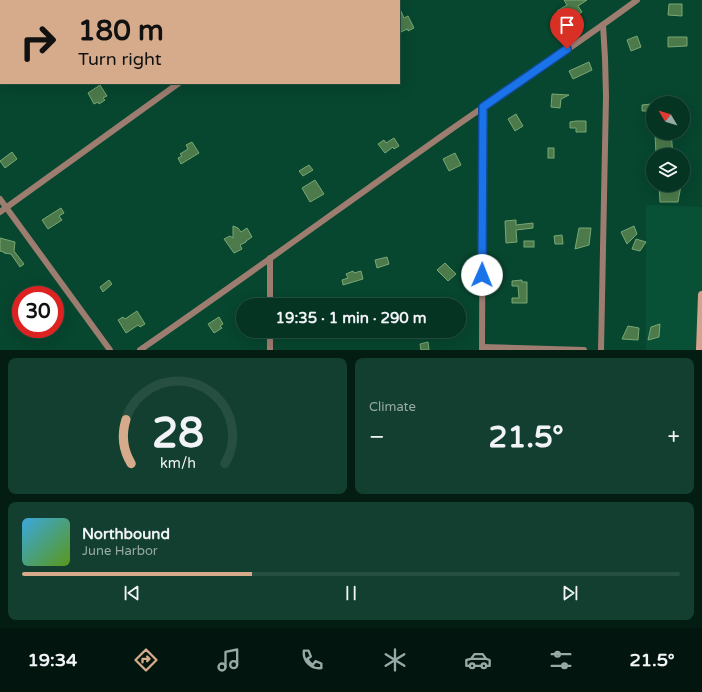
<!DOCTYPE html>
<meta charset="utf-8">
<style>
:root{--surface:#053423;--page:#133f30;--text:#f1f3f6;--muted:#97aaa6;--line:#264f41;--accent:#d6ab8b}
body{margin:0;font-family:"Varela Round",sans-serif;background:var(--page);color:var(--text);height:100vh;display:flex;flex-direction:column;font-size:15px;white-space:nowrap}
*{box-sizing:border-box;margin:0}
p{font-size:13px;color:var(--muted)}
.icon{flex:none;width:22px;height:22px;fill:none;stroke:currentColor;stroke-width:2;stroke-linecap:round;stroke-linejoin:round}
.map{position:relative;height:350px;overflow:hidden}
.drawer{display:flex;flex-direction:column;gap:8px;padding:8px;background:#031d13;flex:1}
.drawer>*{flex:none}
.hud{position:absolute;left:0px;top:0px;width:400px;height:84px;box-shadow:0 4px 16px #0002,0 0 0 1px var(--line);background:#d6ab8b;color:#111;overflow:hidden}
.needle{width:26px;rotate:308deg}
.controls{position:absolute;left:646px;top:96px;display:grid;gap:8px}
.controls a{display:grid;place-items:center;width:44px;height:44px;border-radius:50%;background:var(--surface);box-shadow:0 4px 16px #0002,0 0 0 1px var(--line);font-size:20px}
.speed{position:absolute;left:12px;top:286px;display:flex;gap:8px;font-size:20px;font-weight:700;text-align:center}
.speed>*{display:grid;place-content:center;width:52px;height:52px;border-radius:50%;background:var(--surface);box-shadow:0 4px 16px #0002,0 0 0 1px var(--line);line-height:1}
.speed .limit{border:6px solid #d22;background:#fff;color:#111}
.pin{position:absolute;display:grid;place-items:center;width:34px;height:34px;color:#fff;margin:-41px -17px;border-radius:50% 50% 50% 0;rotate:-45deg;box-shadow:0 0 4px #0007}
.pin .icon{rotate:45deg}
.me{position:absolute;width:44px;margin:-22px;rotate:1deg;stroke-linejoin:round;filter:drop-shadow(0 0 3px #0008)}
.turn{display:flex;align-items:center;gap:14px;height:84px;padding:0 12px;font-size:18px}
.turn .icon{width:52px;height:52px;stroke-width:2.5}
.turn b{display:block;font-size:28px;line-height:34px}
.big{font-size:30px;font-weight:700;line-height:1.1}
.drawer .card{flex:1;display:flex;flex-direction:column;justify-content:center;gap:6px;min-width:0;padding:0 14px;border-radius:8px;background:var(--page)}
.drawer .dial{align-items:center;gap:0}
.dial svg{height:104px;overflow:visible;fill:none;stroke:var(--line);stroke-width:7;stroke-linecap:round;text-anchor:middle}
.dial text{fill:var(--text);stroke:none}
.song{display:flex;align-items:center;gap:12px}
.cover{width:48px;height:48px;border-radius:6px;background:linear-gradient(135deg,hsl(200 70% 55%),hsl(90 70% 35%))}
.played{height:4px;border-radius:2px;background:linear-gradient(90deg,var(--accent) 35%,var(--line) 35%)}
.keys{display:flex;justify-content:space-around;direction:ltr}
.heat{display:flex;justify-content:space-between;align-items:center;font-size:22px;direction:ltr}
.drawer .tiles{flex:1;display:grid;gap:8px;grid-template-columns:1fr 1fr}
.card:last-child{grid-column:span 2}
.trip{position:absolute;left:236px;top:298px;width:230px;height:40px;border-radius:20px;background:var(--surface);box-shadow:0 4px 16px #0002,0 0 0 1px var(--line);font-weight:700;line-height:40px;text-align:center}
.menu{display:flex;height:64px;justify-content:space-around;align-items:center;background:#02150e;color:var(--muted)}
.menu .icon{width:28px;height:28px}
.menu .active{color:var(--accent)}
.menu b{font-size:18px;color:var(--text)}
.map>svg:first-child{display:block}
.built{fill:#085137}
.building{fill:#4c7a4a;stroke:#79a875}
.lines{fill:none;stroke-linecap:round;stroke-linejoin:round}
.street{stroke:#9d7d70;stroke-width:6}
.secondary{stroke:#d5a28e;stroke-width:8}
.route-casing{stroke:#114b97;stroke-width:10}
.route{stroke:#1a73e8;stroke-width:7}
</style>
<div class="map">
<svg width="702" height="350" viewBox="0 0 702 350">
<rect width="100%" height="100%" fill="#07462f"/>
<path class="built" d="M646,205L702,207V350H646Z"/>
<g class="building">
<path d="M564,0H587L578,6L582,12L574,17L572,14L563,20L557,11L567,5Z"/>
<path d="M669,4H682V16L668,15Z"/>
<path d="M399,7L404,18L408,16L414,28L408,31V29L405,30L399,33Z"/>
<path d="M637,36L641,47L631,51L627,40Z"/>
<path d="M668,37H687V46L668,47Z"/>
<path d="M589,62L592,70L573,79L569,71Z"/>
<path d="M100,85L107,96L103,98L105,100L99,104L98,102L94,104L88,93Z"/>
<path d="M552,94L569,95L561,99L560,108L551,107Z"/>
<path d="M651,104V111H642V105Z"/>
<path d="M516,114L523,126L515,131L508,119Z"/>
<path d="M576,121H586V132H576V128H570V122Z"/>
<path d="M655,133H671L673,155H656Z"/>
<path d="M394,138L399,146L394,149L393,147L385,153L378,144L384,140L386,143Z"/>
<path d="M192,142L199,153L181,164L178,158L182,156L180,154L188,149L186,145Z"/>
<rect x="548" y="148" width="6" height="10"/>
<path d="M12,152L17,159L5,168L0,161Z"/>
<path d="M455,153L461,165L449,171L443,159Z"/>
<path d="M309,165L313,170L303,176L299,171Z"/>
<path d="M315,180L324,194L310,202L302,188Z"/>
<path d="M659,185H681L678,202H660Z"/>
<path d="M61,208L64,213L59,216L62,220L48,229L42,220Z"/>
<path d="M516,220V225L533,223V228L516,230L517,242L506,243L505,221Z"/>
<path d="M233,226L238,228L241,232L247,228L252,237L246,241V242L240,245L242,249L234,253L224,239L230,236L233,238Z"/>
<path d="M634,226L637,234L627,244L621,232Z"/>
<path d="M579,228H591L589,245L575,249Z"/>
<path d="M562,235L563,244H555L554,236Z"/>
<path d="M0,238L15,242L14,251L24,264L20,267L11,254L4,253V252L0,251Z"/>
<path d="M636,239L646,242L640,251L632,249Z"/>
<rect x="524" y="241" width="10" height="6"/>
<path d="M387,257L389,264L377,268L375,260Z"/>
<path d="M445,263L456,274L448,281L437,270Z"/>
<path d="M353,271L354,273L361,271L363,279L343,285L342,280L348,278L346,274Z"/>
<path d="M109,280L112,284L103,292L100,287Z"/>
<path d="M522,280V282H527V303H512V298H519L518,286H512V281Z"/>
<path d="M137,311L145,324L140,327L138,325L126,333L118,320L123,317L125,319Z"/>
<path d="M219,317L223,324L220,326L222,328L214,333L208,324Z"/>
<path d="M660,324L659,337L648,340L651,327Z"/>
<path d="M628,326L639,328L638,340L622,339Z"/>
<path d="M428,342L429,350H421L420,344Z"/>
</g>
<g class="lines">
<g class="street">
<path d="M293,1L294,0"/>
<path d="M0,199L110,350"/>
<path d="M0,212L179,83"/>
<path d="M270,258V305"/>
<path d="M482,347L584,350"/>
<path d="M140,350C243,279 344,205 446,133C510,88 575,46 637,0"/>
<path d="M270,350V331"/>
<path d="M482,350L483,107"/>
<path d="M601,350L606,96L605,58L603,25"/>
</g>
<path class="secondary" d="M700,350L702,295"/>
</g>
<g class="lines">
<g class="route-casing">
<path id="route" d="M482,275L483,107L567,49"/>
</g>
<use href="#route" class="route"/>
</g>
</svg>
<div class="controls">
<a><svg class="needle" viewBox="-14 -14 28 28"><path d="M0-13l5 13h-10z" fill="#e53935"/><path d="M0 13l5-13h-10z" fill="#97aaa6"/></svg></a>
<a><svg class="icon" aria-label="layers" viewBox="0 0 24 24"><path d="M12 4l9 5-9 5-9-5zM3 14l9 5 9-5"/></svg></a>
</div>
<div class="speed"><div class="limit">30</div></div>
<div class="pin" style="left:567px;top:49px;background:#d93025"><svg class="icon" aria-label="arrive" viewBox="0 0 24 24"><path d="M6 21V4h12l-3 4 3 4H6"/></svg></div>
<svg class="me" style="left:482px;top:275px" viewBox="-20 -20 40 40"><circle r="19" fill="#fff"/><path d="M0-13L10 11 0 6-10 11z" fill="#1a73e8"/></svg>
<div class="trip">19:35 · 1 min · 290 m</div>
<div class="hud">
<div class="turn"><svg class="icon" aria-label="right" viewBox="0 0 24 24"><path d="M7 20v-9h11M14 6l5 5-5 5"/></svg><div><b>180 m</b>Turn right</div></div>
</div>
</div>
<section class="drawer">
<div class="tiles">
<div class="card dial"><svg viewBox="0 0 100 80">
<path d="M14 69A42 42 0 1 1 86 69"/>
<path d="M14 69A42 42 0 0 1 10 35" stroke="#d6ab8b"/>
<text x="50" y="56" font-size="32" font-weight="700">28</text>
<text x="50" y="72" font-size="11">km/h</text>
</svg></div>
<div class="card"><p>Climate</p>
<div class="heat"><a>−</a><b class="big">21.5°</b><a>+</a></div>
</div>
<div class="card">
<div class="song"><i class="cover"></i><div><b>Northbound</b><p>June Harbor</p></div></div>
<div class="played"></div>
<div class="keys"><svg class="icon" aria-label="previous" viewBox="0 0 24 24"><path d="M18 5L8 12l10 7zM5 5v14"/></svg><svg class="icon" aria-label="pause" viewBox="0 0 24 24"><path d="M8 5v14M16 5v14"/></svg><svg class="icon" aria-label="next" viewBox="0 0 24 24"><path d="M6 5l10 7-10 7zM19 5v14"/></svg></div>
</div>
</div>
</section>
<nav class="menu">
<b>19:34</b>
<svg class="icon active" aria-label="directions" viewBox="0 0 24 24"><path d="M12 3l9 9-9 9-9-9zM9 14v-3h6M13 9l2 2-2 2"/></svg>
<svg class="icon" aria-label="music" viewBox="0 0 24 24"><path d="M9 18V5l10-2v13"/><circle cx="6" cy="18" r="3"/><circle cx="16" cy="16" r="3"/></svg>
<svg class="icon" aria-label="phone" viewBox="0 0 24 24"><path d="M5 4h4l2 5-3 2q2 4 5 5l2-3 5 2v4C11 20 4 13 5 4z"/></svg>
<svg class="icon" aria-label="climate" viewBox="0 0 24 24"><path d="M12 3v18M4 7l16 10M4 17L20 7"/></svg>
<svg class="icon" aria-label="car" viewBox="0 0 24 24"><path d="M5 17H2v-5l4-1 3-4h7l3 4 3 1v5h-3M9 17h6M6 11h13"/><circle cx="7" cy="17" r="2"/><circle cx="17" cy="17" r="2"/></svg>
<svg class="icon" aria-label="filters" viewBox="0 0 24 24"><path d="M4 7h16M4 17h16"/><circle cx="9" cy="7" r="2"/><circle cx="15" cy="17" r="2"/></svg>
<b>21.5°</b>
</nav>
